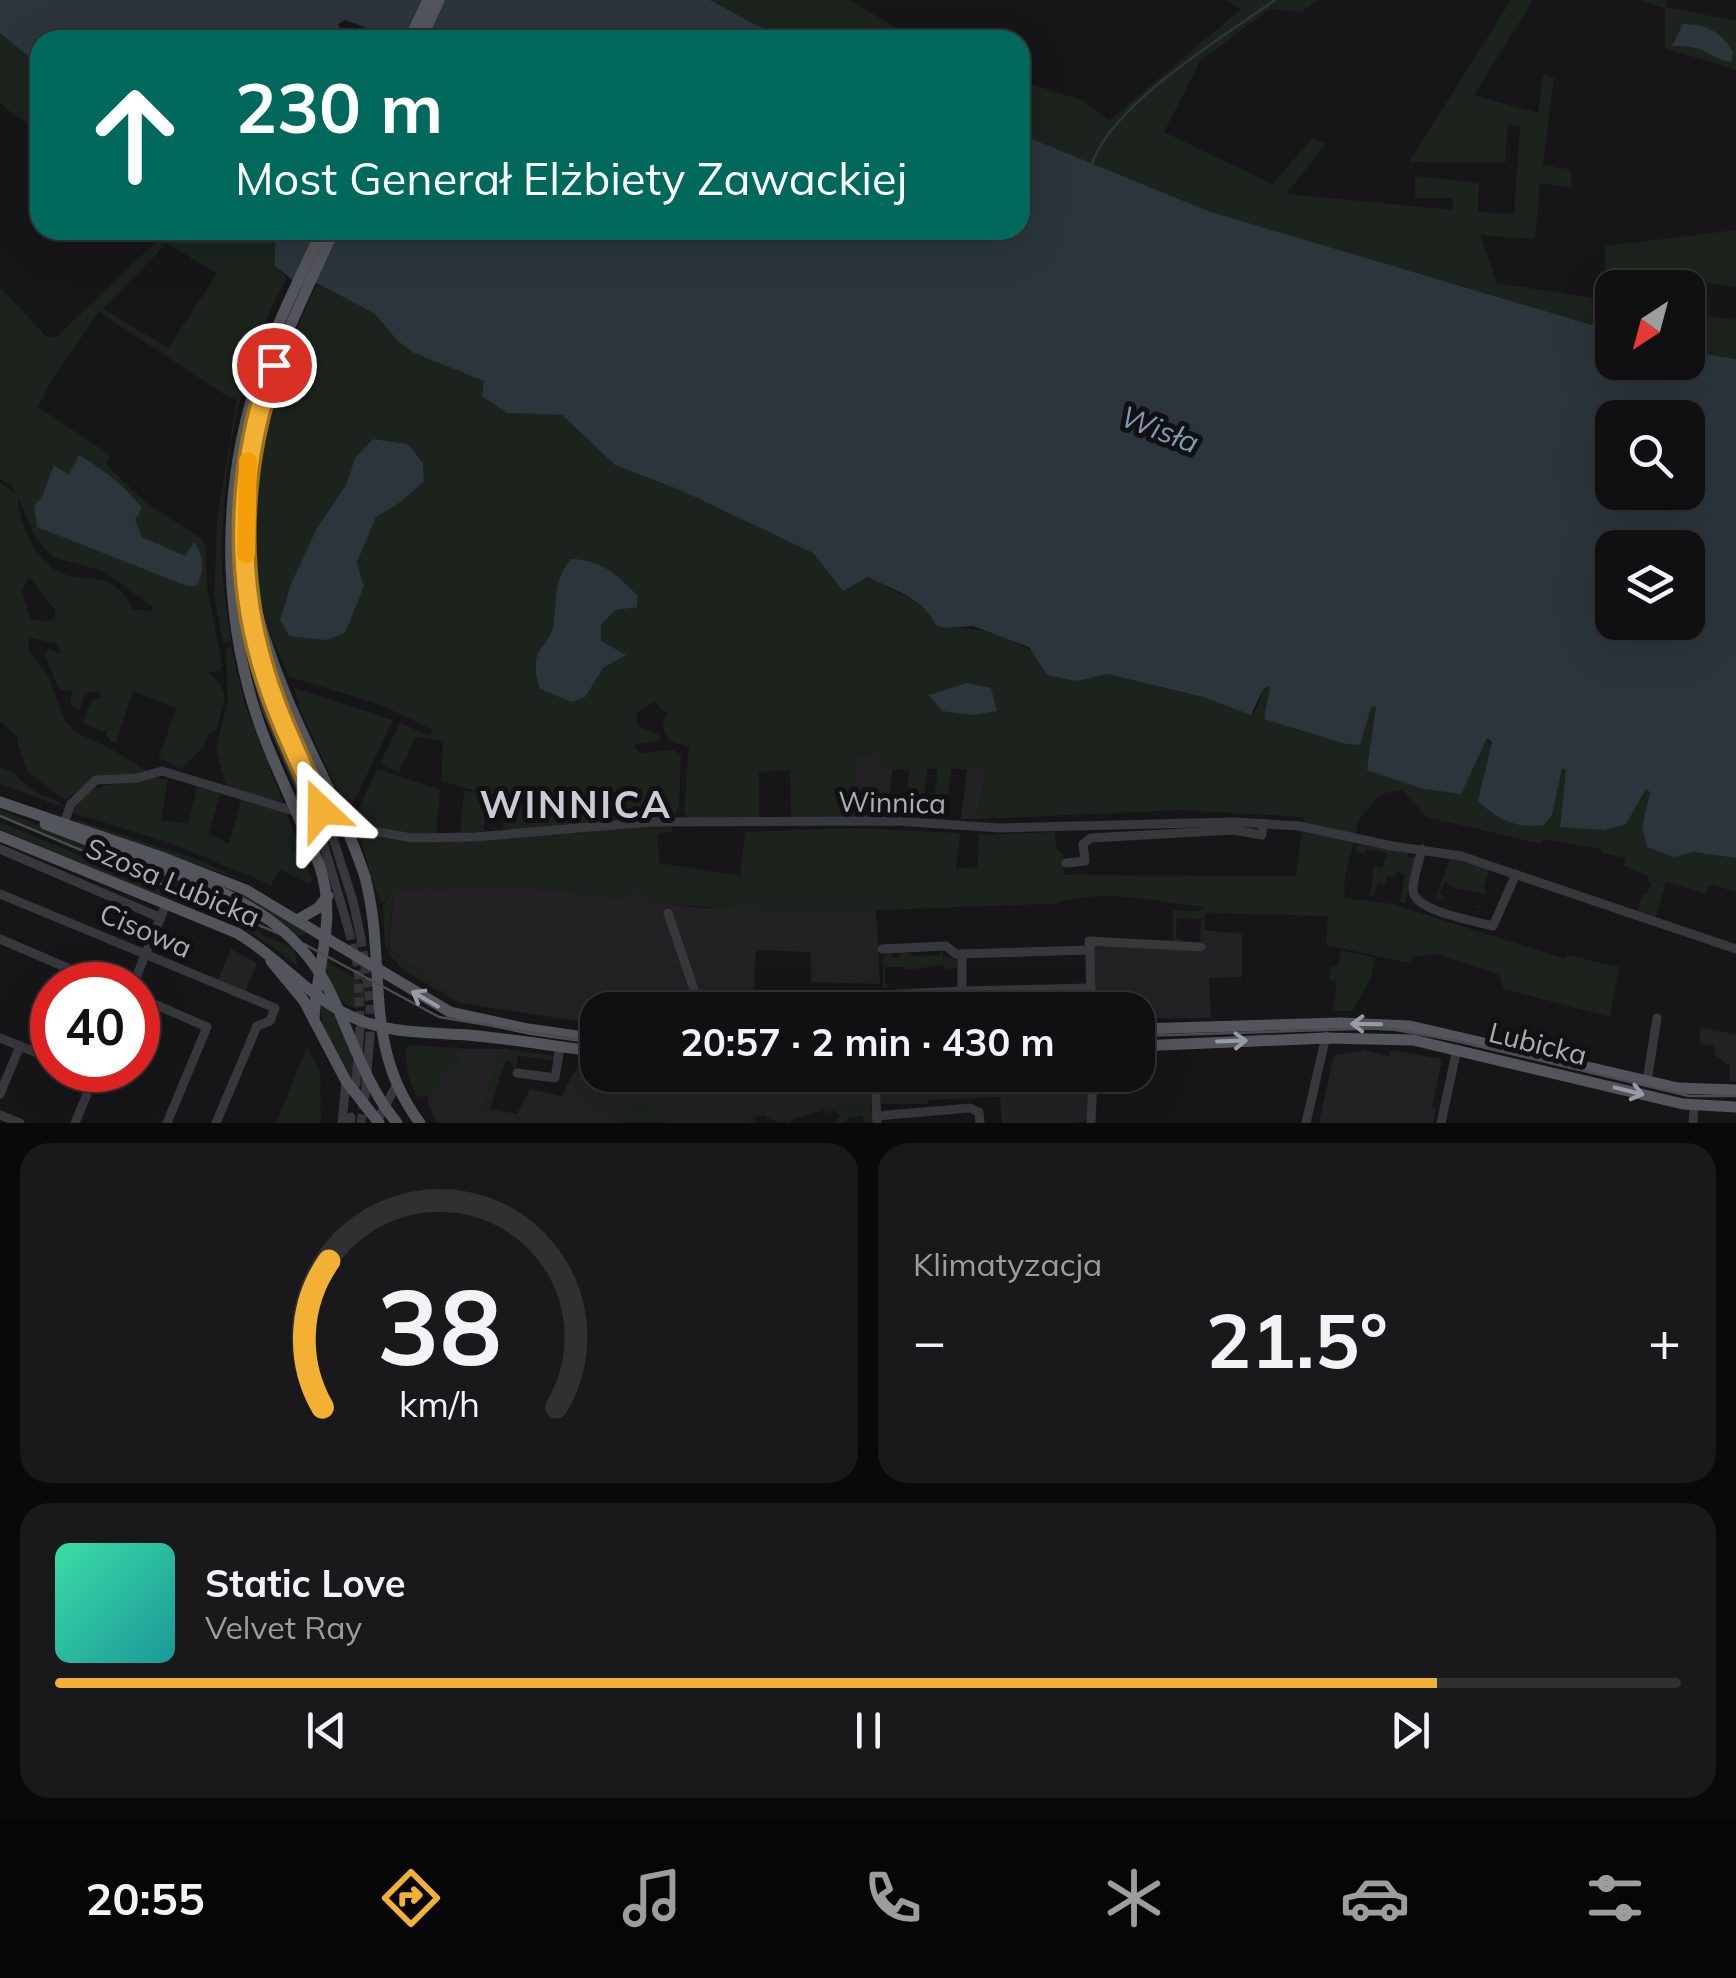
<!DOCTYPE html>
<html lang="pl">
<meta charset="utf-8">
<style>
:root{--surface:#101012;--page:#19191b;--text:#f1f3f6;--muted:#9c9d9f;--line:#303032;--accent:#f2b134}
body{margin:0;font-family:Mulish,sans-serif;background:var(--page);color:var(--text);height:100vh;display:flex;flex-direction:column;font-size:38px;white-space:nowrap}
*{box-sizing:border-box;margin:0}
p{font-size:32px;color:var(--muted)}
.icon{flex:none;width:55px;height:55px;fill:none;stroke:currentColor;stroke-width:2;stroke-linecap:round;stroke-linejoin:round}
.map{position:relative;height:1123px;overflow:hidden}
.drawer{display:flex;flex-direction:column;gap:20px;padding:20px;background:#09090a;flex:1}
.drawer>*{flex:none}
.top-card{position:absolute;left:30px;top:30px;width:1000px;height:210px;border-radius:30px;box-shadow:0 10px 40px #0002,0 0 0 2px var(--line);background:#00695c;color:#fff;overflow:hidden}
.needle{width:65px;rotate:216deg}
.tools{position:absolute;left:1595px;top:270px;display:grid;gap:20px}
.tools a{display:grid;place-items:center;width:110px;height:110px;border-radius:20px;background:var(--surface);box-shadow:0 10px 40px #0002,0 0 0 2px var(--line);font-size:50px}
.speed{position:absolute;left:30px;top:962px;display:flex;gap:20px;font-size:50px;font-weight:700;text-align:center}
.speed>*{display:grid;place-content:center;width:130px;height:130px;border-radius:50%;background:var(--surface);box-shadow:0 10px 40px #0002,0 0 0 2px var(--line);line-height:1}
.speed .limit{border:15px solid #d22;background:#fff;color:#111}
.pin{position:absolute;display:grid;place-items:center;width:85px;height:85px;color:#fff;margin:-42px;border:5px solid #fff;border-radius:50%;box-shadow:0 2px 10px #0007}
.me{position:absolute;width:110px;margin:-55px;rotate:337deg;stroke-linejoin:round;filter:drop-shadow(0 0 8px #0008)}
.turn{display:flex;align-items:center;gap:35px;height:210px;padding:0 40px;font-size:45px}
.turn .icon{width:130px;height:130px;stroke-width:2.5}
.turn b{display:block;font-size:70px;line-height:85px}
.big{font-size:75px;font-weight:700;line-height:1.1}
.drawer .card{flex:1;display:flex;flex-direction:column;justify-content:center;gap:15px;min-width:0;padding:0 35px;border-radius:30px;background:var(--page)}
.drawer .dial{align-items:center;gap:0}
.dial svg{height:260px;overflow:visible;fill:none;stroke:var(--line);stroke-width:7;stroke-linecap:round;text-anchor:middle}
.dial text{fill:var(--text);stroke:none}
.song{display:flex;align-items:center;gap:30px}
.cover{width:120px;height:120px;border-radius:15px;background:linear-gradient(135deg,hsl(160 70% 55%),hsl(180 70% 35%))}
.played{height:10px;border-radius:5px;background:linear-gradient(90deg,var(--accent) 85%,var(--line) 85%)}
.keys{display:flex;justify-content:space-around;direction:ltr}
.heat{display:flex;justify-content:space-between;align-items:center;font-size:55px;direction:ltr}
.drawer .tiles{flex:1;display:grid;gap:20px;grid-template-columns:1fr 1fr}
.card:last-child{grid-column:span 2}
.trip{position:absolute;left:580px;top:992px;width:575px;height:100px;border-radius:30px;background:var(--surface);box-shadow:0 10px 40px #0002,0 0 0 2px var(--line);font-weight:700;line-height:100px;text-align:center}
.dock{display:flex;height:160px;justify-content:space-around;align-items:center;background:#060607;color:var(--muted)}
.dock .icon{width:70px;height:70px}
.dock .current{color:var(--accent)}
.dock b{font-size:45px;color:var(--text)}
.map>svg:first-child{display:block}
.built{fill:#222225}
.green{fill:#1c231d;fill-rule:evenodd}
.water{fill:#2c353c;fill-rule:evenodd}
.lines{fill:none;stroke-linecap:round;stroke-linejoin:round}
.stream{stroke:#2c353c;stroke-width:2.5}
.minor-tunnel{stroke:#333438;stroke-width:9;stroke-dasharray:9 4.5;stroke-linecap:butt}
.minor{stroke:#37383d;stroke-width:9}
.major{stroke:#53555c;stroke-width:11}
.tram{stroke:#4a4c52;stroke-width:2.5}
.minor-bridge{stroke:#37383d;stroke-width:9}
.major-bridge{stroke:#53555c;stroke-width:11}
.oneway{stroke:#979ba6}
.route-casing{stroke:#9d7322;stroke-width:25}
.route{stroke:#f2b134;stroke-width:18}
.slow{stroke:#f59e0b;stroke-width:18}
.labels{text-anchor:middle;dominant-baseline:central;stroke-width:10;stroke-linejoin:round;paint-order:stroke}
.street-label{font-size:28px;fill:#a8adb8;stroke:#111113}
.water-label{font-size:30px;font-style:italic;fill:#7f9bb3;stroke:#111113}
.district-label{font-size:38px;font-weight:bold;letter-spacing:2.5px;fill:#c9ccd4;stroke:#111113}
</style>
<div class="map">
<svg width="1736" height="1123" viewBox="0 0 1736 1123">
<rect width="100%" height="100%" fill="#161618"/>
<g class="built">
<path d="M879,756V769H893L886,816L856,818L854,757Z"/>
<path d="M967,769H985L978,819H961Z"/>
<path d="M514,886L622,898L632,892L643,894L642,900L701,908L876,910L880,984L811,982V952L756,950L754,993L797,996L796,1010H598L597,1024L460,1003L389,948L394,890Z"/>
<path d="M1205,930L1242,934V977L1209,978L1211,1018L1138,1019V1010H1093L1092,944L1204,951Z"/>
<path d="M231,949L257,963L245,993L217,982Z"/>
<path d="M1700,1028L1736,1034V1081H1729L1730,1066L1715,1055L1714,1046L1700,1044Z"/>
<path d="M449,1049H509L490,1109L517,1114L530,1089L561,1096L579,1064L597,1066L598,1075H616L631,1084L633,1081L732,1075H870L871,1105L835,1106L782,1122L759,1110L745,1123H437L427,1100Z"/>
<path d="M1365,1050L1389,1056L1391,1050L1442,1059L1432,1107L1436,1108L1433,1123H1319L1334,1055Z"/>
<path d="M880,1075H1090L1087,1120L1075,1123H1002L1000,1097L929,1100L928,1104H881Z"/>
</g>
<g class="green">
<path d="M710,0H850L916,40H792L752,23Z"/>
<path d="M1225,0H1318L1301,12L1270,9L1201,60L1164,132L1272,184L1313,138L1326,144L1286,194L1453,210L1452,198H1415V176L1479,183L1478,212L1514,214L1520,126L1508,125L1505,163L1409,162L1511,0H1533L1474,95L1538,113L1543,74L1554,78L1543,165L1571,170L1572,188L1540,183L1535,239L1480,235L1497,283L1612,301V331L1208,211L1020,134V81L1082,100L1109,121L1241,9Z"/>
<path d="M1638,0H1666V7L1736,21V70L1665,48V8Z"/>
<path d="M0,33L40,66V129L14,115L0,103Z"/>
<path d="M151,230H263L275,239C276,257 273,265 287,278C241,359 224,456 222,548C221,579 227,610 231,641L223,643L214,595L217,519L237,399L230,398L99,312L51,381L38,407L110,455L107,465L145,502L202,539L206,547L207,586L222,664L220,670L208,673C233,693 223,700 217,729L208,734L204,746L182,769L159,758L176,708L133,691L116,743L112,742L106,736L108,728L103,732L82,723L92,700L101,698L98,691L85,694L79,711L70,703L72,691L61,690C54,681 51,667 45,656L48,649L61,654L58,644L28,637L29,651L49,677L65,722L77,733L106,746L160,779H168L161,821L188,823L197,787L220,794L209,833L229,844L241,800L286,811L312,879L309,884L280,869L271,885L173,844L73,813C85,785 107,784 134,782L132,775L100,776L65,800L28,772L17,743L18,737L0,722V483L18,495L10,484L0,479V287L46,336L55,338L160,238ZM167,243L217,274L168,348L103,309ZM18,498L36,538L53,557L103,571L152,606V611L132,609C129,598 118,585 106,581C91,577 74,580 59,572C35,559 19,524 18,498ZM29,578C37,583 44,599 55,609V617L48,621L30,620L22,590Z"/>
<path d="M1736,230V287L1605,269V246Z"/>
<path d="M317,283L375,314L414,353L485,381L507,413L562,415L615,465L680,490L813,553L843,590L867,577L915,601L946,628C996,624 1037,653 1077,681L1106,674L1203,697L1251,715L1257,708L1263,689L1270,686L1264,719L1360,744L1371,706H1377L1477,757L1486,738L1551,815L1561,768L1567,769L1561,827L1646,789L1650,791L1642,827L1674,856L1693,852L1736,858V892L1710,884L1706,894L1666,882L1656,917L1637,910L1643,893L1647,894L1651,883L1647,881L1648,876L1623,865L1626,858L1602,853V849L1544,839L1541,844L1427,817L1402,790L1380,794L1359,820L1345,877L1344,898L1392,904L1565,959L1567,955L1619,967L1610,1017L1504,989L1499,974L1436,954L1412,957L1409,963L1326,945L1328,916L1205,913V944H1200L1201,919L1177,918L1176,939L1185,940L1173,943V910L1199,911L1205,907C1149,902 1109,887 1054,904C917,907 778,920 642,900V894L632,892L622,898L514,886L394,890L388,948L464,1003L461,1004L406,972L392,958L385,947L383,906L391,891L382,903L375,889L358,832L407,843L569,831L578,834C587,828 661,823 671,827L673,832L658,833L659,863L740,876L745,832L853,828L960,833L956,871L960,868L977,869L979,835L1055,832L1056,848L1063,854L1064,875L1296,876L1304,817L1183,810L978,819L984,769H951L945,819H931L938,769H927L921,818L904,817L909,770L879,769V756L854,757L856,818L791,820L790,770L759,772V820L688,819L684,811L689,747L668,740L662,724L667,714L654,701L637,714V726L660,735L659,741L636,744L634,747L640,753L674,750L681,755L679,808L673,818L503,830L504,795L487,794L484,831L460,834L464,791L479,792L441,781L443,741L416,737L399,772L380,763L400,723L430,736L433,729L376,703L289,677C280,656 270,635 264,613C258,590 257,567 256,544C252,441 276,376 317,283ZM373,439L408,444L423,463L424,481L401,502L376,516L357,562L364,588L345,633L334,505L346,485L355,458Z"/>
<path d="M1688,312L1736,320V359L1688,351Z"/>
<path d="M231,646L244,702L283,802L227,790L216,748L228,701L226,649Z"/>
<path d="M294,688L393,720L348,814L300,709Z"/>
<path d="M0,768C18,771 21,784 36,792C47,799 58,798 65,808L0,784Z"/>
<path d="M377,769L440,790L436,835L412,834L356,823L355,817Z"/>
<path d="M0,809L78,842L246,894L307,930L306,933L299,936L267,922L265,925L0,815Z"/>
<path d="M74,819L201,861L243,880L80,825Z"/>
<path d="M0,822L262,932L261,935L294,948L298,967C250,923 194,908 135,886C89,869 45,848 0,829Z"/>
<path d="M1357,844L1408,853V858L1419,854L1405,903L1388,900L1400,901L1405,874L1397,872L1396,877L1387,876L1385,884L1378,883L1373,896H1370L1374,866L1382,868L1387,853L1366,849L1365,853L1356,852Z"/>
<path d="M1450,858L1489,870L1484,887L1486,894L1480,908L1473,906H1480L1485,894L1455,888L1445,882L1439,894L1445,897L1444,900L1435,899Z"/>
<path d="M942,950L943,957L956,959L958,968L945,969L944,965L906,970L905,967H885V984L892,987L883,988V957L887,953L892,952V958L900,957V952H910L912,956L939,955Z"/>
<path d="M1341,950L1375,958L1371,978L1352,1011H1333L1337,983L1329,980L1331,966L1337,967Z"/>
<path d="M326,961L371,988L367,1003L357,1009C338,1005 325,980 326,961Z"/>
<path d="M319,1001C342,1018 357,1055 353,1082L323,1026Z"/>
<path d="M410,1045L462,1048V1054L452,1053V1056H461L457,1067L450,1064L440,1080L444,1083L431,1096L417,1097C409,1081 405,1066 406,1048Z"/>
<path d="M307,1046L320,1071L321,1123H276Z"/>
<path d="M512,1050L556,1056L555,1061L518,1056L516,1069L509,1060L504,1064L490,1110L480,1114L498,1056Z"/>
<path d="M632,1097L673,1123H616Z"/>
<path d="M871,1105L872,1123H863V1116L849,1117L845,1123H835L840,1115L834,1110L830,1114L824,1110L791,1120V1123H779L763,1115L753,1118L756,1123H745L759,1109L781,1122L823,1106Z"/>
</g>
<g class="water">
<path d="M0,0H710L752,23L792,40H400L345,20L338,24L344,40H40V66L0,33Z"/>
<path d="M1683,24C1706,24 1722,32 1733,52L1732,61C1720,63 1712,53 1699,49C1690,46 1682,46 1672,46Z"/>
<path d="M1020,134L1208,211L1612,331V362H1688V351L1736,359V858L1693,852L1674,857L1647,847L1642,827L1650,792L1646,789L1626,824L1604,830L1560,827L1566,770L1562,768L1552,815L1544,825C1517,829 1498,820 1478,801L1492,742L1487,738L1461,794L1424,789L1367,770L1376,706L1371,707L1360,745L1346,744L1264,719L1270,686L1263,689L1251,715L1203,697L1107,674L1077,681L1047,675L1029,647L973,626L946,628L935,625C926,599 891,589 868,577L843,591L813,553L680,490L615,465L562,415L507,413L482,396L484,381L414,353L398,341L375,314L317,283L300,286L275,266V239L264,230H1020ZM1612,418H1688V492H1612ZM1612,548H1688V622H1612Z"/>
<path d="M373,439L408,444L423,463L424,481L401,502L376,517L357,562L364,587L345,633L326,640L289,636L280,620L291,584L317,528L346,485L355,458Z"/>
<path d="M79,455C104,470 124,485 142,508L135,520L142,537L185,556L194,542C204,554 205,573 196,586H187L37,527L34,505L41,499L54,465L69,475Z"/>
<path d="M571,559C602,560 616,574 637,595V607L615,610L601,625V641L626,655L603,668L585,697L572,702L540,689C526,643 552,650 554,621C557,595 554,580 571,559Z"/>
<path d="M967,683L991,688L997,711L971,715L942,711L929,695Z"/>
</g>
<g class="lines">
<path class="stream" d="M1091,167C1108,106 1223,37 1275,0"/>
<g class="minor-tunnel">
<path d="M349,931L358,967L360,1022"/>
<path d="M361,938L370,1002V1036"/>
<path d="M361,1123L364,1101"/>
</g>
<g class="minor">
<path d="M237,589L253,663"/>
<path d="M64,823L71,804L96,780L137,778L162,771L337,824L411,838L474,837L650,822L896,821L1000,828L1234,822L1299,826L1392,846L1461,856L1736,949"/>
<path d="M332,835L353,901L361,938"/>
<path d="M322,839L349,931"/>
<path d="M0,849L161,918"/>
<path d="M1422,849C1419,862 1413,877 1413,890C1413,911 1475,921 1493,926L1516,874"/>
<path d="M1066,863L1085,861L1083,844L1091,838L1233,830L1262,835L1263,823"/>
<path d="M0,894L275,1008L270,1021L257,1026L216,1123"/>
<path d="M668,913L701,1010"/>
<path d="M0,939L107,985"/>
<path d="M882,949L946,946L956,954L1090,950L1091,1010"/>
<path d="M1090,950L1089,941L1201,947"/>
<path d="M133,985L166,904"/>
<path d="M883,995L962,991V954"/>
<path d="M138,997L207,1027L167,1123"/>
<path d="M964,1010L962,991L1091,988"/>
<path d="M0,1038L52,1059"/>
<path d="M78,1070L94,1077"/>
<path d="M517,1073L555,1078L560,1047"/>
<path d="M875,1075L877,1123"/>
<path d="M1647,1081L1657,1018"/>
<path d="M356,1084L360,1029"/>
<path d="M0,1094L20,1046"/>
<path d="M365,1096L370,1036"/>
<path d="M0,1115L20,1123"/>
<path d="M876,1116L970,1108L979,1112L980,1123"/>
<path d="M75,1123L97,1070"/>
<path d="M342,1123L346,1081"/>
<path d="M350,1123L351,1117"/>
<path d="M376,1123L396,1086"/>
<path d="M1091,1123L1093,1075"/>
<path d="M1306,1123L1326,1036"/>
<path d="M1441,1123L1457,1049"/>
<path d="M1693,1123L1694,1106"/>
</g>
<g class="major">
<path d="M409,40L428,0"/>
<path d="M421,40L439,0"/>
<path d="M247,576C245,538 243,498 249,460C261,378 300,305 334,230"/>
<path d="M273,759C221,639 217,494 261,370C277,322 301,276 322,230"/>
<path d="M0,802L164,858L246,890L450,1012L528,1029L598,1039"/>
<path d="M45,824L195,881"/>
<path d="M0,836L237,933C277,956 307,995 348,1015C385,1034 427,1032 468,1035C511,1039 554,1046 598,1052"/>
<path d="M365,877C388,965 361,1045 420,1123"/>
<path d="M299,919L318,908L328,896"/>
<path d="M271,961L304,1001L346,1081L379,1123"/>
<path d="M314,1018C317,962 338,919 319,864"/>
<path d="M1138,1029L1341,1023L1410,1026L1678,1088L1736,1090"/>
<path d="M1138,1046L1326,1038L1413,1040L1683,1104L1736,1107"/>
<path d="M385,1107L397,1123"/>
</g>
<g class="tram">
<path d="M0,816L306,945L439,1017L598,1043"/>
<path d="M1138,1036L1385,1028L1458,1041L1689,1096H1736"/>
</g>
<g class="minor-bridge">
<path d="M248,598L270,688L332,835"/>
<path d="M253,663L267,711L322,839"/>
</g>
<g class="major-bridge">
<path d="M247,576C257,616 269,654 285,693C310,755 344,813 365,877"/>
<path d="M273,759L319,864"/>
<path d="M195,881C254,904 305,936 332,996C350,1034 362,1072 385,1107"/>
</g>
</g>
<defs><path id="oneway-shaft" d="M-6 0H5M1.5-3L5.5 0L1.5 3" fill="none" stroke-width="1.6" stroke-linecap="round" stroke-linejoin="round" transform="scale(2.5)"/></defs>
<g class="oneway">
<use href="#oneway-shaft" transform="translate(425 999) rotate(-150)"/>
<use href="#oneway-shaft" transform="translate(1366 1024) rotate(-179)"/>
<use href="#oneway-shaft" transform="translate(1232 1041) rotate(-2)"/>
<use href="#oneway-shaft" transform="translate(1629 1091) rotate(14)"/>
</g>
<g class="lines">
<g class="route-casing">
<path id="route" d="M274,365C240,457 234,565 261,660C275,712 300,760 321,810"/>
</g>
<use href="#route" class="route"/>
<path class="slow" d="M246,554L248,461"/>
</g>
<g class="labels">
<g class="street-label">
<text transform="translate(892 802) rotate(1)">Winnica</text>
<text transform="translate(173 882) rotate(23)">Szosa Lubicka</text>
<text transform="translate(146 930) rotate(23)">Cisowa</text>
<text transform="translate(1538 1043) rotate(14)">Lubicka</text>
</g>
<g class="water-label">
<text transform="translate(1160 429) rotate(21)">Wisła</text>
</g>
<g class="district-label">
<text x="576" y="804">WINNICA</text>
</g>
</g>
</svg>
<div class="tools">
<a><svg class="needle" viewBox="-14 -14 28 28"><path d="M0-13l5 13h-10z" fill="#e53935"/><path d="M0 13l5-13h-10z" fill="#9c9d9f"/></svg></a>
<a><svg class="icon" aria-label="search" viewBox="0 0 24 24"><circle cx="10" cy="10" r="6"/><path d="M15 15l6 6"/></svg></a>
<a><svg class="icon" aria-label="layers" viewBox="0 0 24 24"><path d="M12 4l9 5-9 5-9-5zM3 14l9 5 9-5"/></svg></a>
</div>
<div class="speed"><div class="limit">40</div></div>
<div class="pin" style="left:274px;top:365px;background:#d93025"><svg class="icon" aria-label="arrive" viewBox="0 0 24 24"><path d="M6 21V4h12l-3 4 3 4H6"/></svg></div>
<svg class="me" style="left:321px;top:810px" viewBox="-20 -20 40 40"><path d="M0-17L14 15 0 8-14 15z" fill="#f2b134" stroke="#fff" stroke-width="4"/></svg>
<div class="trip">20:57 · 2 min · 430 m</div>
<div class="top-card">
<div class="turn"><svg class="icon" aria-label="ahead" viewBox="0 0 24 24"><path d="M12 20V5M6 11l6-6 6 6"/></svg><div><b>230 m</b>Most Generał Elżbiety Zawackiej</div></div>
</div>
</div>
<section class="drawer">
<div class="tiles">
<div class="card dial"><svg viewBox="0 0 100 80">
<path d="M14 69A42 42 0 1 1 86 69"/>
<path d="M14 69A42 42 0 0 1 16 24" stroke="#f2b134"/>
<text x="50" y="56" font-size="32" font-weight="700">38</text>
<text x="50" y="72" font-size="11">km/h</text>
</svg></div>
<div class="card"><p>Klimatyzacja</p>
<div class="heat"><a>−</a><b class="big">21.5°</b><a>+</a></div>
</div>
<div class="card">
<div class="song"><i class="cover"></i><div><b>Static Love</b><p>Velvet Ray</p></div></div>
<div class="played"></div>
<div class="keys"><svg class="icon" aria-label="previous" viewBox="0 0 24 24"><path d="M18 5L8 12l10 7zM5 5v14"/></svg><svg class="icon" aria-label="pause" viewBox="0 0 24 24"><path d="M8 5v14M16 5v14"/></svg><svg class="icon" aria-label="next" viewBox="0 0 24 24"><path d="M6 5l10 7-10 7zM19 5v14"/></svg></div>
</div>
</div>
</section>
<nav class="dock">
<b>20:55</b>
<svg class="icon current" aria-label="directions" viewBox="0 0 24 24"><path d="M12 3l9 9-9 9-9-9zM9 14v-3h6M13 9l2 2-2 2"/></svg>
<svg class="icon" aria-label="music" viewBox="0 0 24 24"><path d="M9 18V5l10-2v13"/><circle cx="6" cy="18" r="3"/><circle cx="16" cy="16" r="3"/></svg>
<svg class="icon" aria-label="phone" viewBox="0 0 24 24"><path d="M5 4h4l2 5-3 2q2 4 5 5l2-3 5 2v4C11 20 4 13 5 4z"/></svg>
<svg class="icon" aria-label="climate" viewBox="0 0 24 24"><path d="M12 3v18M4 7l16 10M4 17L20 7"/></svg>
<svg class="icon" aria-label="car" viewBox="0 0 24 24"><path d="M5 17H2v-5l4-1 3-4h7l3 4 3 1v5h-3M9 17h6M6 11h13"/><circle cx="7" cy="17" r="2"/><circle cx="17" cy="17" r="2"/></svg>
<svg class="icon" aria-label="filters" viewBox="0 0 24 24"><path d="M4 7h16M4 17h16"/><circle cx="9" cy="7" r="2"/><circle cx="15" cy="17" r="2"/></svg>
</nav>
